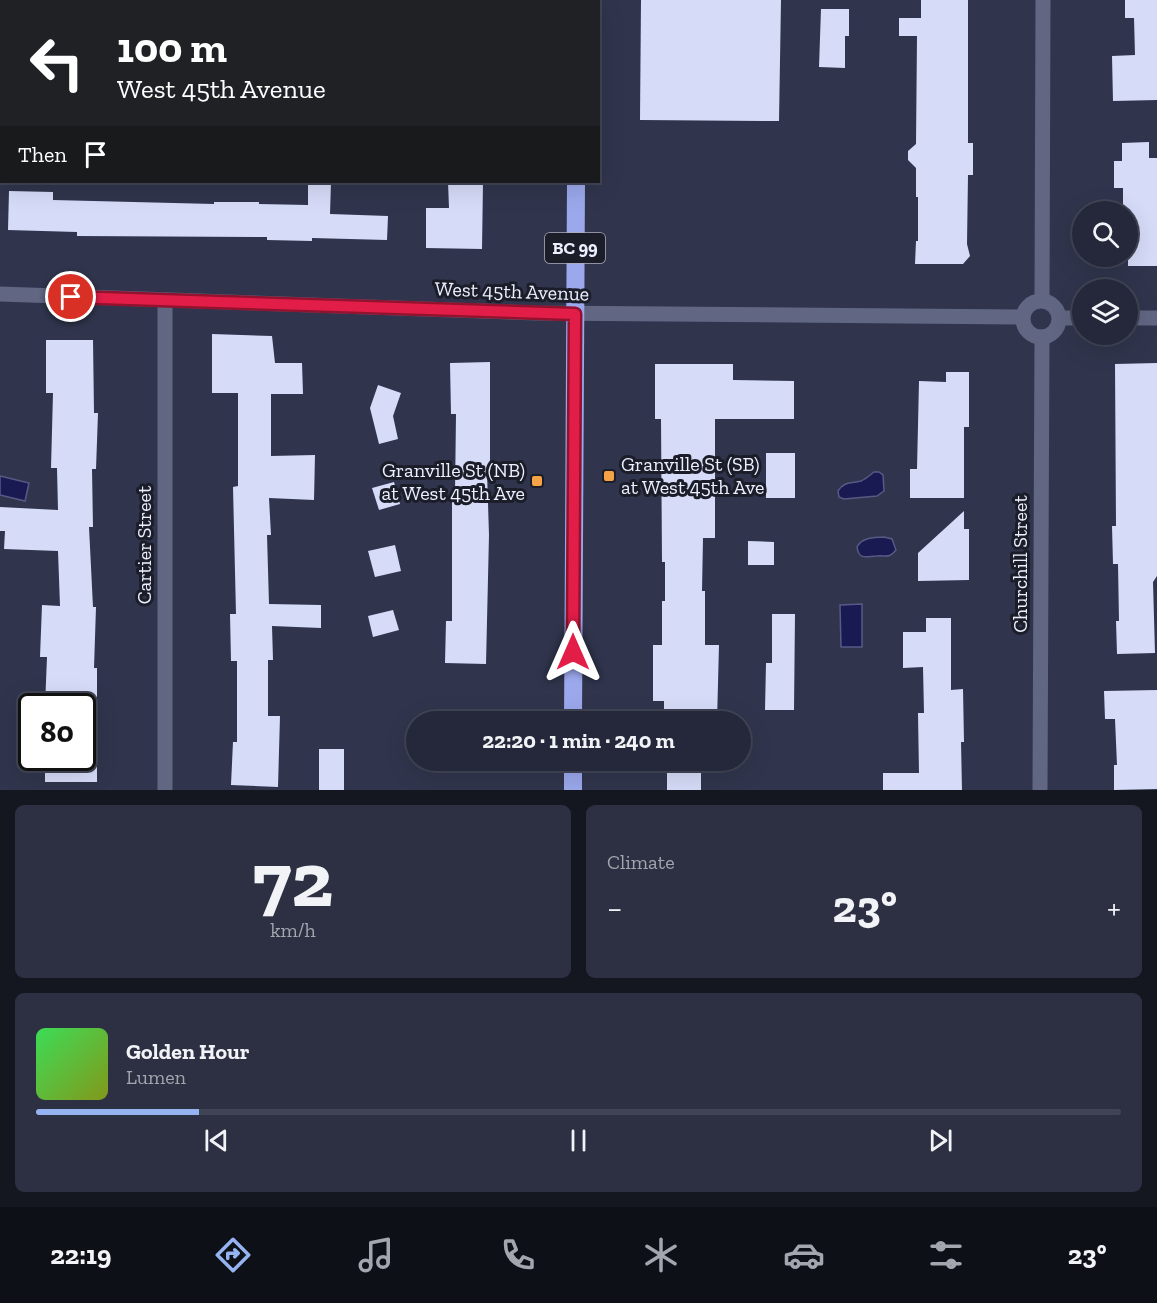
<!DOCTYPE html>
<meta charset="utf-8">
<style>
:root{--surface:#24283a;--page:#2c3042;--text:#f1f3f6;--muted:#a3a6af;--line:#414454;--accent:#95b2f1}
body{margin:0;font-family:"Zilla Slab",serif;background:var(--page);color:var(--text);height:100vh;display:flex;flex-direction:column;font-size:22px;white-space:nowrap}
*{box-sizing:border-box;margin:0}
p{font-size:20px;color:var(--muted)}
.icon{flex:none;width:33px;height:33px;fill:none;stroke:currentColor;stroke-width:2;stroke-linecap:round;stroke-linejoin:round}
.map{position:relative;height:790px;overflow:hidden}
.details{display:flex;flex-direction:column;gap:15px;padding:15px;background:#141620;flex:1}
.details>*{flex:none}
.top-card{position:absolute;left:0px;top:0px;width:600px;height:183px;box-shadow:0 6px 24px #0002,0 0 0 2px var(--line);background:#202124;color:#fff;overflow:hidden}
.fabs{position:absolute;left:1072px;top:201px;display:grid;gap:12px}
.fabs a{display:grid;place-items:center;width:66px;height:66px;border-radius:50%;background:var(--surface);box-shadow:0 6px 24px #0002,0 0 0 2px var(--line);font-size:30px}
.speed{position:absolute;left:18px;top:693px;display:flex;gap:12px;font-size:30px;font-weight:700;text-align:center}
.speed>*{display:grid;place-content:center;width:78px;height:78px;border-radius:50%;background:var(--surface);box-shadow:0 6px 24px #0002,0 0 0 2px var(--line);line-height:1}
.speed .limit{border:3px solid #111;border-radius:9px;background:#fff;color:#111}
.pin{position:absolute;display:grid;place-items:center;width:51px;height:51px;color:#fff;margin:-26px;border:3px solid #fff;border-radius:50%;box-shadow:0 2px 6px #0007}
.me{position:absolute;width:66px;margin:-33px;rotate:0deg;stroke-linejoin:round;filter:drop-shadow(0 0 4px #0008)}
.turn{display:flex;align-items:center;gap:21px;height:126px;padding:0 18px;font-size:27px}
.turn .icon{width:78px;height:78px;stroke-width:2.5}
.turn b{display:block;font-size:42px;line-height:51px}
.then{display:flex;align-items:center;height:57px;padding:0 18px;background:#0003;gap:12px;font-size:22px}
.big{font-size:45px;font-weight:700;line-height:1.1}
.details .widget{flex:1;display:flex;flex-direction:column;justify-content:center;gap:9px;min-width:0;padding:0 21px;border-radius:9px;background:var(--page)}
.details .dial{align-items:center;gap:0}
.dial b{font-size:78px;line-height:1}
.song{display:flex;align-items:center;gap:18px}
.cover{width:72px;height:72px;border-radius:9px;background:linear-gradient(135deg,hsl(130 70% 55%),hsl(70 70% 35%))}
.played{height:6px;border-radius:3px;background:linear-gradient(90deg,var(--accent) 15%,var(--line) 15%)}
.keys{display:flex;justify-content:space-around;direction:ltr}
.heat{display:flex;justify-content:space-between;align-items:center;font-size:33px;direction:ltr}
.details .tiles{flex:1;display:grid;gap:15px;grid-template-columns:1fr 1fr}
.widget:last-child{grid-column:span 2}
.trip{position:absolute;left:406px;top:711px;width:345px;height:60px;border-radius:30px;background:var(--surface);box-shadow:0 6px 24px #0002,0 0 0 2px var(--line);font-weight:700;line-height:60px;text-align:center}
.menu{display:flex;height:96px;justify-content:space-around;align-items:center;background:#0e1017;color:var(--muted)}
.menu .icon{width:42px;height:42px}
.menu .active{color:var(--accent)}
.menu b{font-size:27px;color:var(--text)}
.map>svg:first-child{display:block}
.water{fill:#181a51;stroke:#575a85;stroke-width:1.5}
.building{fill:#d6dcf8}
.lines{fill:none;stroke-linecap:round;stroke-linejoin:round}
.street{stroke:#616783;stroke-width:15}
.highway{stroke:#9ba8eb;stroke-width:18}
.route-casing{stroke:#92132f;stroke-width:15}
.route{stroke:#e11d48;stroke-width:10}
.poi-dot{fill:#f6a246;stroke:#1b1d28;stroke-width:2}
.labels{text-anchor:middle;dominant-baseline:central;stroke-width:6;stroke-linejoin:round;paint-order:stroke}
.shield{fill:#1b1d28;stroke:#adb0be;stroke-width:1.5}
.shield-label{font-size:18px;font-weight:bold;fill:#ebefff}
.street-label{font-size:20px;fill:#ebefff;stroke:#1b1d28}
.poi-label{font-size:20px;fill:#ebefff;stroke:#1b1d28;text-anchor:start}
</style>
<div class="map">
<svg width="1157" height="790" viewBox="0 0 1157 790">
<rect width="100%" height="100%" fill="#30354d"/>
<g class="water">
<path d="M874,472H879L883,475L884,491L877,496L844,499L839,497L838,491C844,481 851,484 861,481C866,479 870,475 874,472Z"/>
<path d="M0,476L29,483L25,501L0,495Z"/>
<path d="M884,537L892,539L896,550C889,559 886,555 877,556C867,556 859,561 857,547C862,537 874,538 884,537Z"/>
<path d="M862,604V647H841L840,605Z"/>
</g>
<g class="building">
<path d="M641,0H781L779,121L640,120Z"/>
<path d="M921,0H968V143H973V175H968L967,244L970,256L963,264H915L916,241H918V197H916V168L908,160V151L916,144L917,36H899V18H921Z"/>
<path d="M1125,0H1157V100L1113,101L1112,56L1135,55L1134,18H1125Z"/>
<path d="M821,9H849V36H845V68L819,67Z"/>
<path d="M1149,142V158H1157V266H1128V212H1123V188H1114V161H1122V143Z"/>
<path d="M308,182H331L330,214L388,216L387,240L312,238V241L267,240V237L77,236V232L8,230L9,191L53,192V200L214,204V202H259V204L308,205Z"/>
<path d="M448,182H483L482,249L426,248V208H449Z"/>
<path d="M212,334L272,336L275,363H302L303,394H271V456L315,455L314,500L269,498L271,535H267L269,604L321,605V628L272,626L273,660H268V716H280L278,787L231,785L233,742H237V661H231L230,614H236L233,487L238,486V393H212Z"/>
<path d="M46,340H93L94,413H98L96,469H92L93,527H89L93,607H96L94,668H97V706H45L47,657H40L42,605L60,606L58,551L4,549L5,531H0V507L58,510L57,468H51L53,393H46Z"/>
<path d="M490,362V472H487L489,535L486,664L445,663L446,621H452V493H455L456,414H451L450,363Z"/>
<path d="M1157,363V576L1153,582L1155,653L1117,654L1116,621H1119L1118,564H1113L1112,526H1116L1115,364Z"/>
<path d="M655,364H733V380L794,381V419H715V538H703L702,591H705V645H719L717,722H664V701H653V645H662V601H665V562H662L661,419H655Z"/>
<path d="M946,372H969V427H964V498H910V469H917L919,381L946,382Z"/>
<path d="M378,385L401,393L393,416L398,439L379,444L370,408Z"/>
<rect x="766" y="453" width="29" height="45"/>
<path d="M394,482L400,504L379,510L372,488Z"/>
<path d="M964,511V529H969V580L918,581V553Z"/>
<path d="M748,541L774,542V565H748Z"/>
<path d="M395,545L401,571L375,577L368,551Z"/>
<path d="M393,610L399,630L373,637L368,616Z"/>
<path d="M772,614H795L794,710H765L766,663H772Z"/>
<path d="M926,618H951V690L963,689L964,742H961L962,790H883V773H919L918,713H924L923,667L903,668V632H926Z"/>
<path d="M1157,690V789L1114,790V765H1117L1115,719H1105L1104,691Z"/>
<rect x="319" y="749" width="25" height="41"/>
<rect x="45" y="758" width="52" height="24"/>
<rect x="667" y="760" width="34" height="30"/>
</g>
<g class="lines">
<g class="street">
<path d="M0,294L537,313L1023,317"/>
<path d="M1042,300L1043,0"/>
<circle cx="1041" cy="319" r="18"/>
<path d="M1060,318H1083"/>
<path d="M1128,318H1157"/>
<path d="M165,790V300"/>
<path d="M1040,790L1042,337"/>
</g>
<g class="highway">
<path d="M576,2V0"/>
<path d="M573,722L576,182"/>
<path d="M573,790V760"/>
</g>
</g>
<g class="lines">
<g class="route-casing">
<path id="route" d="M71,297L575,314L573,652"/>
</g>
<use href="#route" class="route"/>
</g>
<g class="poi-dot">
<rect x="603" y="470" width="12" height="12" rx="3"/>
<rect x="531" y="475" width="12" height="12" rx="3"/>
</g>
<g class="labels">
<rect class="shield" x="545" y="233" width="60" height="30" rx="4.5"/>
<g class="shield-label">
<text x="575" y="248">BC 99</text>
</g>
<g class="street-label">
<text transform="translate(512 291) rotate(2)">West 45th Avenue</text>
<text transform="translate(144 545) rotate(-90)">Cartier Street</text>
<text transform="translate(1020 564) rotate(-90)">Churchill Street</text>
</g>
<g class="poi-label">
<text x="621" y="464">Granville St (SB)<tspan x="621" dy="23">at West 45th Ave</tspan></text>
<text x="525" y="470" text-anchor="end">Granville St (NB)<tspan x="525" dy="23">at West 45th Ave</tspan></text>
</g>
</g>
</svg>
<div class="fabs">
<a><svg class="icon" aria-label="search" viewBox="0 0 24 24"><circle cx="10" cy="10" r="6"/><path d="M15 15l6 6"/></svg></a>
<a><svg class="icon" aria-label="layers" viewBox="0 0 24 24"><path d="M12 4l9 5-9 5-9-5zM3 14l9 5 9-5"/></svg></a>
</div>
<div class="speed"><div class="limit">80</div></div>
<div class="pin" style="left:71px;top:297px;background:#d93025"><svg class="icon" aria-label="arrive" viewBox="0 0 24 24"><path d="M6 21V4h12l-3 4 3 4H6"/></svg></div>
<svg class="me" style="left:573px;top:652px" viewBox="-20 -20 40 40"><path d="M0-17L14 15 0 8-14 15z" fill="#e11d48" stroke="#fff" stroke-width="4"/></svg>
<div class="trip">22:20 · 1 min · 240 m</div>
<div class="top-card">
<div class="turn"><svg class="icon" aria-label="left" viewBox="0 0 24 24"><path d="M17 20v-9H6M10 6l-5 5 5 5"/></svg><div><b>100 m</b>West 45th Avenue</div></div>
<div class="then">Then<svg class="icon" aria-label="arrive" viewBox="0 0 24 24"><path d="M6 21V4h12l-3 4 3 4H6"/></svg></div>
</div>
</div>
<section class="details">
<div class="tiles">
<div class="widget dial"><b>72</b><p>km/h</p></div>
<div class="widget"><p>Climate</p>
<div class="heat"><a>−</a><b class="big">23°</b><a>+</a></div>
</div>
<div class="widget">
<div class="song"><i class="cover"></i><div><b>Golden Hour</b><p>Lumen</p></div></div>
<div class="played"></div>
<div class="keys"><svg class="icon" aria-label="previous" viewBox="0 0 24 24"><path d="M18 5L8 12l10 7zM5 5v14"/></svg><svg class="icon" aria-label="pause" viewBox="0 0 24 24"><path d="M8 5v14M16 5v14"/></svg><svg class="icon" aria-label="next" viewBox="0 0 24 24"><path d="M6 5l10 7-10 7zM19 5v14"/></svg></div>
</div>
</div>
</section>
<nav class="menu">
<b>22:19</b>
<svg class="icon active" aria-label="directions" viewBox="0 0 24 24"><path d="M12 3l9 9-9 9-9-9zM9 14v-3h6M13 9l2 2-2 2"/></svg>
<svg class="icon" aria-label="music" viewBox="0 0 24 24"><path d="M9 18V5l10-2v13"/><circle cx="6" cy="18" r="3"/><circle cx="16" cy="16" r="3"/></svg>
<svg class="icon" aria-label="phone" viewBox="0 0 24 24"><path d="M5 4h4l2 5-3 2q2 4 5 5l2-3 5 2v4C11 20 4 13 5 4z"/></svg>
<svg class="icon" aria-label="climate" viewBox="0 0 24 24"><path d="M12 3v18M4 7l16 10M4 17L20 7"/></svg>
<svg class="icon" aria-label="car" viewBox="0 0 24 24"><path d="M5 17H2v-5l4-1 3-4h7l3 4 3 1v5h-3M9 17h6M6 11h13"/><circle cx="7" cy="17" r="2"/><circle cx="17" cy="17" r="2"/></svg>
<svg class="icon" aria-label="filters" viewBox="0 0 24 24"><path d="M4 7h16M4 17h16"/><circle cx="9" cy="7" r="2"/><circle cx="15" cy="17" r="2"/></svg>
<b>23°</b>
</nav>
